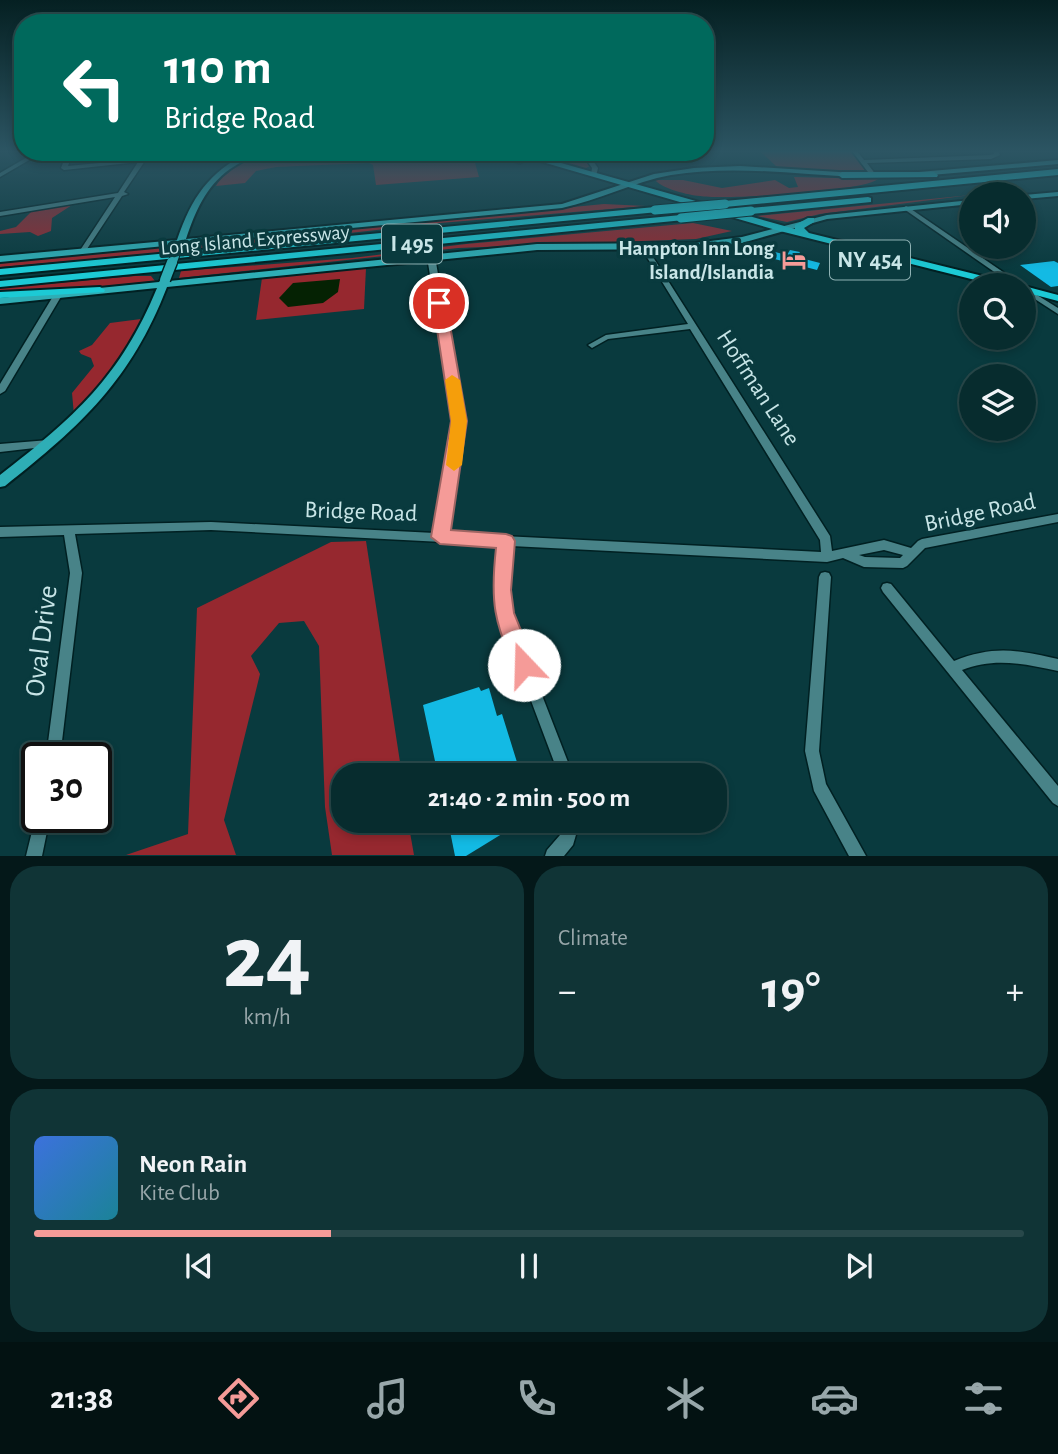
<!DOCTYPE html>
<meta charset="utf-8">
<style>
:root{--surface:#072c2e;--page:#103436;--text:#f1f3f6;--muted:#98a7aa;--line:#28484a;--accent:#f59b98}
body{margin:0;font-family:"Alegreya Sans",sans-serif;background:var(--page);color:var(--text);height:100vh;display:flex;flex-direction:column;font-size:26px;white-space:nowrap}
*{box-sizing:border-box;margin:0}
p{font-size:23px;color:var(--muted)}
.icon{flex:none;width:38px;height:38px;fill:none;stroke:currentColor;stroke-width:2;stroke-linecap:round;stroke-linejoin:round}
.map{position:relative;height:856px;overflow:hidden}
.panel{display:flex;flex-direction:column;gap:10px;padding:10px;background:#041819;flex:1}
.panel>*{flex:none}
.top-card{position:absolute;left:14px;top:14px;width:700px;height:147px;border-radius:28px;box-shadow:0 4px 10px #0003,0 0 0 2px var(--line);background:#00695c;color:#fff;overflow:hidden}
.fabs{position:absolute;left:959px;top:182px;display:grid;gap:14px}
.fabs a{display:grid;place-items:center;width:77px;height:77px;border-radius:50%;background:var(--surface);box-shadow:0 4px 10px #0003,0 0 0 2px var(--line);font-size:35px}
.speed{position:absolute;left:21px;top:742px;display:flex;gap:14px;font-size:35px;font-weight:700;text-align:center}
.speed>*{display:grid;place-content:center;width:91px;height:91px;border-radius:50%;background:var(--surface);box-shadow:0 4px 10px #0003,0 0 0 2px var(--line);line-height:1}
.speed .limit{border:4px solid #111;border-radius:10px;background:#fff;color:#111}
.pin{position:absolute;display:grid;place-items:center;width:60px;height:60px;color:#fff;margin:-30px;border:4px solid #fff;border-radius:50%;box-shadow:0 2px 7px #0007}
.me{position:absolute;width:77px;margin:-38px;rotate:339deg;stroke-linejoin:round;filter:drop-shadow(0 0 5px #0008)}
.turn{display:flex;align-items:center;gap:24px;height:147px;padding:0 35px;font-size:32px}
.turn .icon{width:91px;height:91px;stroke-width:2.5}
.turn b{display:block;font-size:49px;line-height:60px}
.big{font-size:52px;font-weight:700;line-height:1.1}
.panel .tile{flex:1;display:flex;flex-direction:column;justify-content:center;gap:10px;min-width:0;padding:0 24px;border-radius:28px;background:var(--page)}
.panel .dial{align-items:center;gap:0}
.dial b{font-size:91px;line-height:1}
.song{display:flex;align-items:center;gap:21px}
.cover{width:84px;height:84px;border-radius:10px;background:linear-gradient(135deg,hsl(220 70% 55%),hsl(190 70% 35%))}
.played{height:7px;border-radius:4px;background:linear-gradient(90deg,var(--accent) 30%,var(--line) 30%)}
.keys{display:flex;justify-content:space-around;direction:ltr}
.heat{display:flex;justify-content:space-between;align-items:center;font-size:38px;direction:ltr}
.panel .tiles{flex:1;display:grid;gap:10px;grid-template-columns:1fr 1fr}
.tile:last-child{grid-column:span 2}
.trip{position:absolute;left:331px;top:763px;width:396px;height:70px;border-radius:28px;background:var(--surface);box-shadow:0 4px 10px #0003,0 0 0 2px var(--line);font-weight:700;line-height:70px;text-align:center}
.tab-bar{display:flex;height:112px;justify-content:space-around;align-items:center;background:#031212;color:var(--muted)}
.tab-bar .icon{width:49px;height:49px}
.tab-bar .on{color:var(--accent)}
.tab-bar b{font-size:32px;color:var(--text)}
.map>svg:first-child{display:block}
.green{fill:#96282f}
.water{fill:#052203}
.building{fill:#13bae4}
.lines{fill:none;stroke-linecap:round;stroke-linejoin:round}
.minor-casing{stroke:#002022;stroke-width:3}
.major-casing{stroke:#002022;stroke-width:4}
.highway-casing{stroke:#002022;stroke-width:4}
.minor{fill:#488388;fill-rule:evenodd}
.major{fill:#2eaeb6;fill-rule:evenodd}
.highway{fill:#1ccad5;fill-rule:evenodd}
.major-bridge-far1-casing{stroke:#002022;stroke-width:10;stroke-linecap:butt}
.major-bridge-casing{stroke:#002022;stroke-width:13;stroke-linecap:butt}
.highway-bridge-casing{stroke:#002022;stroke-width:11;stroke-linecap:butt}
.major-bridge-far1{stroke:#2eaeb6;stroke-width:8}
.major-bridge{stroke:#2eaeb6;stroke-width:10}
.highway-bridge{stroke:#1ccad5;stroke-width:9}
.route{fill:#f59b98;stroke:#9f6563;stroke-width:2}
.slow{fill:#f59e0b}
.labels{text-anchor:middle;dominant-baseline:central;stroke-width:7;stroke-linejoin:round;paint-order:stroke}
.far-street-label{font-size:21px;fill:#c8e5e7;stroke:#093a3e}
.far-poi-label{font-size:21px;font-weight:bold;fill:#c8e5e7;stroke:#093a3e;text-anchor:end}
.shield{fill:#093a3e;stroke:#8fb2b4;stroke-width:2}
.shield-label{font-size:23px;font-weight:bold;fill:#c8e5e7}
.street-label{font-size:24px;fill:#c8e5e7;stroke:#093a3e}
.near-street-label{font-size:28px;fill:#c8e5e7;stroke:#093a3e}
</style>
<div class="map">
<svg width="1058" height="856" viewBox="0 0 1058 856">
<rect width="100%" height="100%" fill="#093a3e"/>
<g class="green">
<path d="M760,151H850L865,170L857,173L778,168Z"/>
<path d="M273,152H472L479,177L376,185L373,165L369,163L276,167L256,171L245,183L216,186C225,168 242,161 261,156L258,159L260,162L269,159Z"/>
<path d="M527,152H581L590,166L584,169Z"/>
<path d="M794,177L878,179C862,192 725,200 700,196C688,195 663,189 655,180H683L722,188L775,180L789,188L798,187Z"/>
<path d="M971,195L820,214L787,222L757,216Z"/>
<path d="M604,204L646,206L440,223L195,250L196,243Z"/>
<path d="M72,205L52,218L51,231L38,236L30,232L0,234V231L16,227L32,211Z"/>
<path d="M693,223L732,231L696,239L458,248L179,278L181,271L352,258L466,244Z"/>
<path d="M167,247L164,253L0,267V261Z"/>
<path d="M366,268L364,309L256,320L262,278Z"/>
<path d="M135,276H151L155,281L66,290L0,291V288Z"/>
<path d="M141,319L126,355L74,415L72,393L94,366L91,358L81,354L79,351L92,345L110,323Z"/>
<path d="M366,541L402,775H343V821H408L414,855H332L325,807L319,646L304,621L279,623L251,656L260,674L224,820L236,855H126L188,834L197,608L331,542Z"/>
</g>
<path class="water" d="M340,279L338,292L323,303L288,307L279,298L293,283Z"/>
<g class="building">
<path d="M763,249L787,255L790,250L800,252L797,257L820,263L817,270L759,255Z"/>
<path d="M1054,261L1058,263V286L1051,287L1020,265Z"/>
<path d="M479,687L481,691L489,688L497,716L502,714L521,775H438L423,705Z"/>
<path d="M448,821H523L466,856H455Z"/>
</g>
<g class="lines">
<g class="minor-casing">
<g id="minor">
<path d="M852,151H857L864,160L990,155L994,154V151H998L1000,155L991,159L867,163L876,175L873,177L871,176Z"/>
<path d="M36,152H43L0,177V173Z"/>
<path d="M67,152H73L68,166L141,159L145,152H151L124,192L128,194L122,196L85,252L82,254L79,252L115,197L0,216V212L118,193L138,162L64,170L61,168Z"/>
<path d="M581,152H587L598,168L596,176L591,175L592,168Z"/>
<path d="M906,206L908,207L1022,285H1013L904,209L903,208Z"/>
<path d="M643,244L646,246L830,536L832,551L884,540L911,548L918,541L922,539L1058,514V522L925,548L907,566L903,568L864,567L843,558L827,562L511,546L507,590L510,613L573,775H559L498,613L495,590L500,545L211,530L75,534L82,573L60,758H46L70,573L64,535L0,537V527L211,522L435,533L454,421L427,257L429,256L435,257L464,421L446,533L821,552L820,540L690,329L608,339L592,348L588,345L606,335L688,324L640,246ZM884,550L903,555L900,558L865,557L859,555Z"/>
<path d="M1024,287L1058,308V314L1024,292Z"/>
<path d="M55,293H61L62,295L5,391L0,394V384Z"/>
<path d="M49,440L54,444L52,446L0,452V444Z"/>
<path d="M825,572L829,573L831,577L819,751L826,784L866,856H849L814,791L805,751L819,577L821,573Z"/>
<path d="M887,583L891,584L954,661C994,645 1018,650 1058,659V671C1025,664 994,657 962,670L1058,786V806L1053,803L883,592L881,588L883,584Z"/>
<path d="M37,811V817H50L42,856H26Z"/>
<path d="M564,821H580L573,845L564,856H545L547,850L560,835Z"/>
</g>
</g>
<g class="major-casing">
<g id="major">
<path d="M249,152H258C249,158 239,163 230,169C206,186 195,212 186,239L562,204L654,174L694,168L740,166L855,173L859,175L855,177C794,174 732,165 671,175C633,182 599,200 562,208L184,244L179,248L175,245L0,262V256L177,240C192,197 208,173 249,152Z"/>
<path d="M1058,160V164L919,176L915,174L919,172Z"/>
<path d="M1058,192V196L1024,199V195Z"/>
<path d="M971,200V204L827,219L742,243L695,249L537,250L167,287C131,380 82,425 5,486L0,487V475C74,418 121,376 157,288L0,304V298L159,282L162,278H168L169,281L537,244L695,243L742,237L827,215Z"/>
</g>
</g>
<g class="highway-casing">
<g id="highway">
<path d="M487,152H500L524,161L520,163Z"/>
<path d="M508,152H522L795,229V225L808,218H814V222L804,228L809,233L1011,283L1012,285H995L776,230Z"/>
<path d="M1058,169V175L725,207L720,204L725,201Z"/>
<path d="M934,172L938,175L937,177L842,178L838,175L842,172Z"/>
<path d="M868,197L871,198V202L751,214L746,211L751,208Z"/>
<path d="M655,207L658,208V212L0,275V269Z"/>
<path d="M681,215L686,218L684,220L0,287V281Z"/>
<path d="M1024,286L1058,295V301L1024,292Z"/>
<path d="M100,287L105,290L104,292L0,298V292Z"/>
</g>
</g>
<use href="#minor" class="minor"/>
<use href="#major" class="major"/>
<use href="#highway" class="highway"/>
<g class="major-bridge-far1-casing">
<path id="major-bridge-far1" d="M172,264L179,245"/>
</g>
<g class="major-bridge-casing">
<path id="major-bridge" d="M165,280L172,262"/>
</g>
<g class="highway-bridge-casing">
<g id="highway-bridge">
<path d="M655,210L725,204"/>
<path d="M681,218L751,211"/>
</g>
</g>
<use href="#major-bridge-far1" class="major-bridge-far1"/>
<use href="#major-bridge" class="major-bridge"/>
<use href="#highway-bridge" class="highway-bridge"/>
</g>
<linearGradient id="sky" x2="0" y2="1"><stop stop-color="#052022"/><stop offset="0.56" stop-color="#2c5563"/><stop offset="1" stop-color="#2c5563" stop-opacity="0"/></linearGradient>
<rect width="1058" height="270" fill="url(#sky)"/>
<path class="route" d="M439,299L446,303L467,421L451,530L506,534L512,536L515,541L511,590L514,613L535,665L531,672L524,675L516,672C494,622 490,602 496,548L440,544L431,537L451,421L433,303Z"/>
<path class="slow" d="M452,375L460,380L467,421L462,465L454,471L446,465L451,421L445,380Z"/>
<defs>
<g id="hotel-bare" transform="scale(1.89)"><path d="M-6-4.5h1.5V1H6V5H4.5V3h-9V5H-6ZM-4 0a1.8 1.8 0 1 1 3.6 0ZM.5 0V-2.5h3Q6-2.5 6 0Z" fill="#f59b98" stroke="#093a3e" stroke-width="2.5" paint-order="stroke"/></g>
</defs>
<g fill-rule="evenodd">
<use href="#hotel-bare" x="794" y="260"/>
</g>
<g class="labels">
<g class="far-street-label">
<text transform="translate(255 240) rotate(-5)">Long Island Expressway</text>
</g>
<g class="far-poi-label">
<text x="774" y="248">Hampton Inn Long<tspan x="774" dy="24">Island/Islandia</tspan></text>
</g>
<g class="shield">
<rect x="382" y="224.5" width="60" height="39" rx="5"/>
<rect x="830" y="240.5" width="80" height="39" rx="5"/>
</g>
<g class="shield-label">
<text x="412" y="244">I 495</text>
<text x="870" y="260">NY 454</text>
</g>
<g class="street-label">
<text transform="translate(758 388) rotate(57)">Hoffman Lane</text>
<text transform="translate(361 512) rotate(2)">Bridge Road</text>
<text transform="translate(980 513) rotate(-12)">Bridge Road</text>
</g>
<g class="near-street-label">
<text transform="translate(42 641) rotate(-83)">Oval Drive</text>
</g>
</g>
</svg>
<div class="fabs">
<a><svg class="icon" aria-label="sound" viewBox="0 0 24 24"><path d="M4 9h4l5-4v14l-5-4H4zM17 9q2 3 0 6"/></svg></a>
<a><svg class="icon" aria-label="search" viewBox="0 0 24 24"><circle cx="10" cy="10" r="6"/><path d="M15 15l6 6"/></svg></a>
<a><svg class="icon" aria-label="layers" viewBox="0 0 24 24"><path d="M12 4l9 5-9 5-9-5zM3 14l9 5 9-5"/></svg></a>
</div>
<div class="speed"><div class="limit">30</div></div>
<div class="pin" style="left:439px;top:303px;background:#d93025"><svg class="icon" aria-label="arrive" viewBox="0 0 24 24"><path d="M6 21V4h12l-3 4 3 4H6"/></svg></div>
<svg class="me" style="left:524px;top:665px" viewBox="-20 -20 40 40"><circle r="19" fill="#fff"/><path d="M0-13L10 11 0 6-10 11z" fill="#f59b98"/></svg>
<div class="trip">21:40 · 2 min · 500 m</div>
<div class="top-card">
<div class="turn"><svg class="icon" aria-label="left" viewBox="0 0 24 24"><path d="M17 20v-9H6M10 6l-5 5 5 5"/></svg><div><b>110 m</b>Bridge Road</div></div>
</div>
</div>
<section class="panel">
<div class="tiles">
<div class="tile dial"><b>24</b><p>km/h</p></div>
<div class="tile"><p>Climate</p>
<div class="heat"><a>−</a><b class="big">19°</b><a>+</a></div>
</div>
<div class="tile">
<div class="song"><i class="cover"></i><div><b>Neon Rain</b><p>Kite Club</p></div></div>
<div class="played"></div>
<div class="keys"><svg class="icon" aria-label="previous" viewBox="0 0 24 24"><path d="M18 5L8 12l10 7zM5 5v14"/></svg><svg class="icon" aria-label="pause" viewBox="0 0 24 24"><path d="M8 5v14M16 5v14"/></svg><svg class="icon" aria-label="next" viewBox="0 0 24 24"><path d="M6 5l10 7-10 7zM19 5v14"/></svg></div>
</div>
</div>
</section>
<nav class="tab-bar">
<b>21:38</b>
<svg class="icon on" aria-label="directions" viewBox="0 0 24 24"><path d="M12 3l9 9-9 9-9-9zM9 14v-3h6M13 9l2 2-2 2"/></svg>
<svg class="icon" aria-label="music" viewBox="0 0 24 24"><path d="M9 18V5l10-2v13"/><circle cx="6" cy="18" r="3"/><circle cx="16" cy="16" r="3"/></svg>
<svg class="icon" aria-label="phone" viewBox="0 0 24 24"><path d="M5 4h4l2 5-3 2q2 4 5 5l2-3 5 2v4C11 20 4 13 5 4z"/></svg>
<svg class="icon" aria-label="climate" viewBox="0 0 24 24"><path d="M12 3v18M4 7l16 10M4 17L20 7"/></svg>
<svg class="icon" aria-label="car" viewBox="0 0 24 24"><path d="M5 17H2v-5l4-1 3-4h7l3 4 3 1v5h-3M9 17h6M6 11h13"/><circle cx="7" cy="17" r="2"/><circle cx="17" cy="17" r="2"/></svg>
<svg class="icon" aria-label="filters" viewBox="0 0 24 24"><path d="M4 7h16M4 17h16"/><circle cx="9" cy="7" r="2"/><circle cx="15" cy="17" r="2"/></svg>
</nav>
